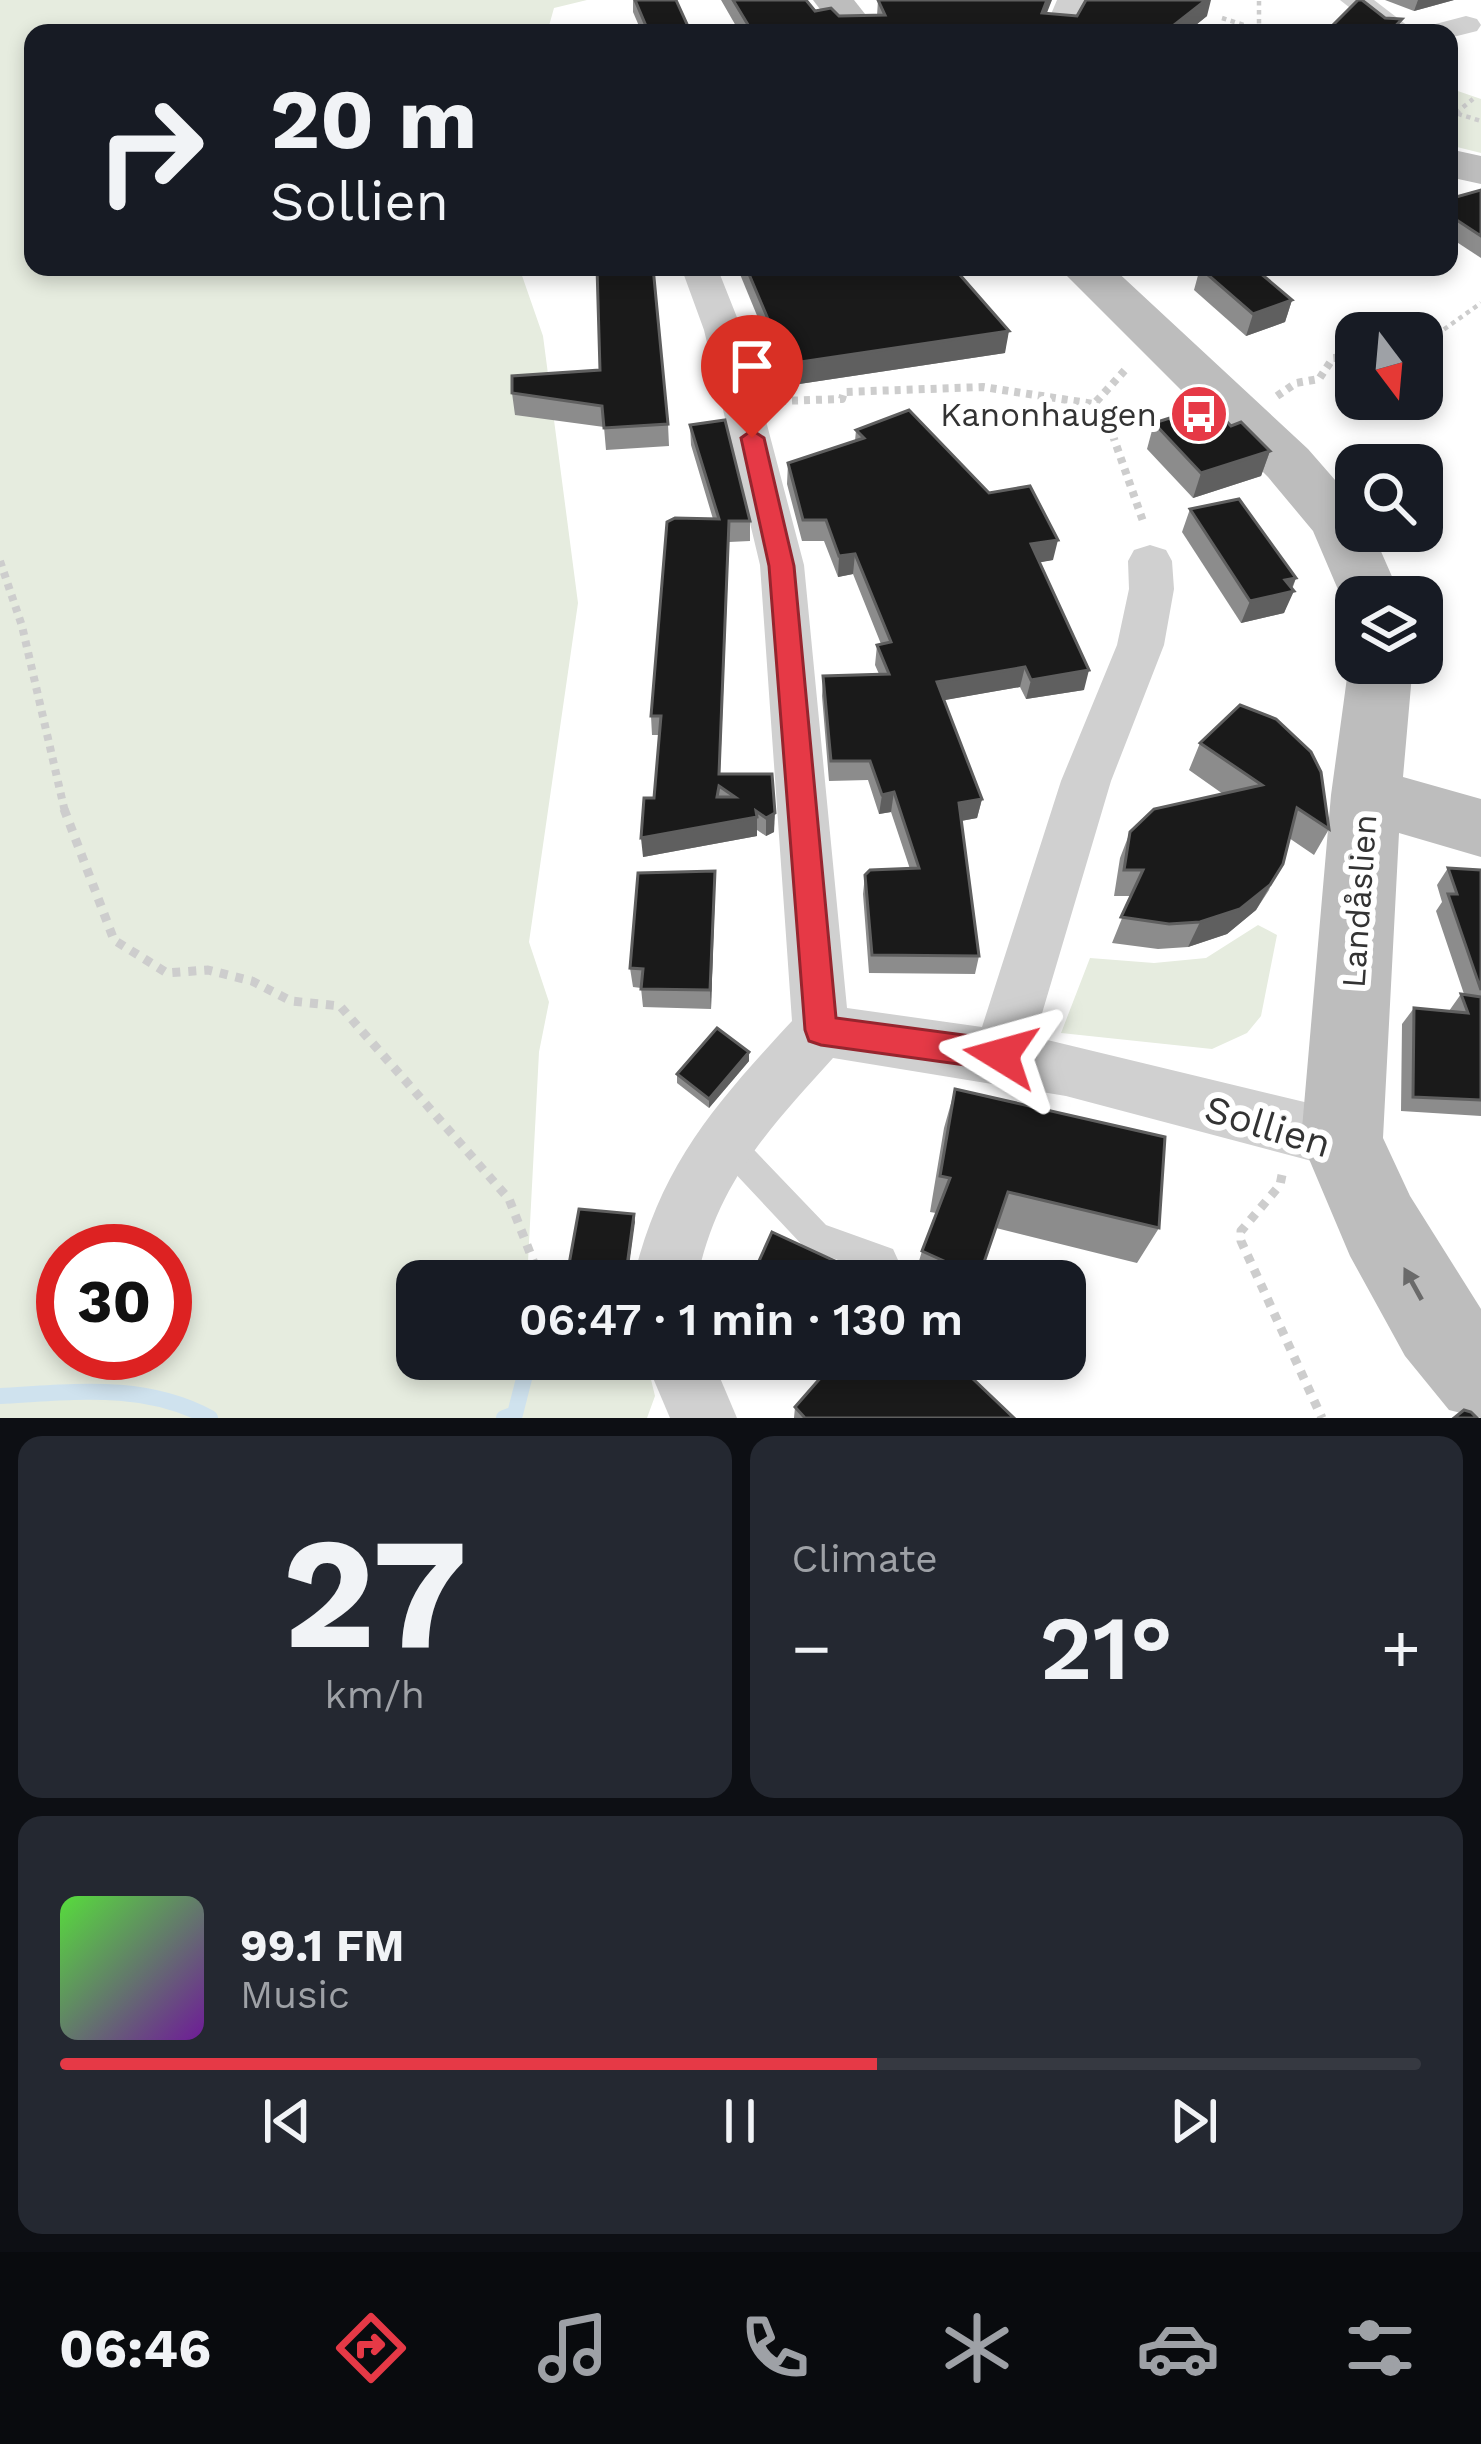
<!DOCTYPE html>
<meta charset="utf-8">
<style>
:root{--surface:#171b24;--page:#242831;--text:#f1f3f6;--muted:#9ea1a6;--line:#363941;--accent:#e63946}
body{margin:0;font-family:"Work Sans",sans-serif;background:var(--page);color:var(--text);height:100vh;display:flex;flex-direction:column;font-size:45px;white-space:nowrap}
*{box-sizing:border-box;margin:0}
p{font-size:39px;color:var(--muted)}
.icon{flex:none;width:66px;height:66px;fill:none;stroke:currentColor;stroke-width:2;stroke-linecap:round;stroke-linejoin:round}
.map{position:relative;height:1418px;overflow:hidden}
.side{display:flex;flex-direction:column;gap:18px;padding:18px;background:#0d0f14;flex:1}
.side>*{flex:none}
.hud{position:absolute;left:24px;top:24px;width:1434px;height:252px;border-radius:24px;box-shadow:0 6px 18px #0003;background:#171b24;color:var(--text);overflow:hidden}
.needle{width:78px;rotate:164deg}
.controls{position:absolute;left:1335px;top:312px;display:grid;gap:24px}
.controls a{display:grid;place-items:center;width:108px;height:108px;border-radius:24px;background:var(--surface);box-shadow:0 6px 18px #0003;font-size:60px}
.speed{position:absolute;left:36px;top:1224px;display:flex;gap:24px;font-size:60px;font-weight:700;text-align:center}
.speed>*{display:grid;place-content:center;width:156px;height:156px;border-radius:50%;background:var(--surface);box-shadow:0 6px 18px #0003;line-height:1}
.speed .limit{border:18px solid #d22;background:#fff;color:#111}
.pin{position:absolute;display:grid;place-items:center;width:102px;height:102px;color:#fff;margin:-123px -51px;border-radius:50% 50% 50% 0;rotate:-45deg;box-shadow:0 0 12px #0007}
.pin .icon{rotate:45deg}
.me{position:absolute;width:132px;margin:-66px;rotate:278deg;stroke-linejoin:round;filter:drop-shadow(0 0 9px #0008)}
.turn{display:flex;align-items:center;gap:42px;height:252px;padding:0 48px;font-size:54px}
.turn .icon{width:156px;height:156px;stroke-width:2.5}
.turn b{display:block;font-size:84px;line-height:102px}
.big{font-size:90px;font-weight:600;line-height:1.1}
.side .tile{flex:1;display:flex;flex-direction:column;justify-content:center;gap:18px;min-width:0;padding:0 42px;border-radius:24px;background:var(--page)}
.side .dial{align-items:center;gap:0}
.dial b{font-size:156px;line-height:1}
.song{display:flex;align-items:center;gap:36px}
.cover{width:144px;height:144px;border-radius:18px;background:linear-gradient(135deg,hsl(110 70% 55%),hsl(280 70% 35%))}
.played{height:12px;border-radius:6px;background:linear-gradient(90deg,var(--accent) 60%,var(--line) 60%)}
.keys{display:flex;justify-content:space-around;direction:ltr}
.heat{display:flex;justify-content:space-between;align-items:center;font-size:66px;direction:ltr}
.side .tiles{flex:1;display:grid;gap:18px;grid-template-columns:1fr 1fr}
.tile:last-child{grid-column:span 2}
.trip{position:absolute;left:396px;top:1260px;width:690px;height:120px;border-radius:24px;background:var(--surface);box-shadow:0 6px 18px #0003;font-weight:600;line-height:120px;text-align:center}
.tabs{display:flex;height:192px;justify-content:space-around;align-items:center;background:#090b0e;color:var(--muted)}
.tabs .icon{width:84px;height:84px}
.tabs .on{color:var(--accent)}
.tabs b{font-size:54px;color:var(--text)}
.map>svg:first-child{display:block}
.green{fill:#e6ecdf;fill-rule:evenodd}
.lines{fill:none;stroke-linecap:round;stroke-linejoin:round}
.stream{stroke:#cfe2ee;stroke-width:16}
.path-far2{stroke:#cdcdcd;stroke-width:4.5;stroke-dasharray:4.5 4.5;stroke-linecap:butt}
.path-far1{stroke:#cdcdcd;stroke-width:8;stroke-dasharray:6 6;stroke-linecap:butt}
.path{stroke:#cdcdcd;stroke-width:9;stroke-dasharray:8 8;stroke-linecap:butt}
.lane{fill:#d0d0d0;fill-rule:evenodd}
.street{fill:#d0d0d0;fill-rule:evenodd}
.secondary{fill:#bdbdbd;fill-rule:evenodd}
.wall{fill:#8c8c8c}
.shaded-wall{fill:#5f5f5f}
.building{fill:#1a1a1a;stroke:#5f5f5f;stroke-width:3;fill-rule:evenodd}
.oneway{fill:#6a6a6a}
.route{fill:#e63946;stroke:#96252e;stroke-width:3}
.labels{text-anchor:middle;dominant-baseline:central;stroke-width:12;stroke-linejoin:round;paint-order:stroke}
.poi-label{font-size:33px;fill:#333;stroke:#fff;text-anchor:end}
.street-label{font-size:33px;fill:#333;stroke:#fff}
.near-street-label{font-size:39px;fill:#333;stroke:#fff}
</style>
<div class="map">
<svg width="1481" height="1418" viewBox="0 0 1481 1418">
<rect width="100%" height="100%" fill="#fff"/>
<g class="green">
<path d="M0,0H587L554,8L547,33H33V267H519L543,336L578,603L529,942L549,1002L539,1052L527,1281H417V1359H646L655,1396L647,1418H0ZM63,1251H165V1353H63Z"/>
<path d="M1449,88L1481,99V153L1449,145Z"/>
<path d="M1258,925L1277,935L1261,1016L1247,1033L1212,1049L1061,1033L1090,958L1154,963L1206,958Z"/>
</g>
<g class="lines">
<g class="stream">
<path d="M0,1396C73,1392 144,1382 210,1418"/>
<path d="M504,1418L515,1414L528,1363L536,1359"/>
</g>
<g class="path-far2">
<path d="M1259,1V30"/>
<path d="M1222,18L1269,33"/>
<path d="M1449,111L1481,121"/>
<path d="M1456,113L1473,99"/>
<path d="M1422,345L1481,303"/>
</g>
<g class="path-far1">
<path d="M1277,396L1296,383L1319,379L1333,358L1356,356"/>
<path d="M780,401L842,399L844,392L983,387L1094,404L1126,369"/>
<path d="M1094,404L1113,436L1144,524"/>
<path d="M0,561L22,626L65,812"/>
</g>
<g class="path">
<path d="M64,809L114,940L167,973L208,970L252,981L291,1001L340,1006L509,1199L541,1281"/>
<path d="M1282,1175L1280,1185L1241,1231V1241L1322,1418"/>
</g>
<path class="lane" d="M725,1127L736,1131L826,1225L893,1249L898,1260L893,1271L882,1276L805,1248L714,1151L710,1141L714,1131Z"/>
<g class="street">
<path d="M1057,0H1087L1073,33H1043Z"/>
<path d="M1340,0H1374L1417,33H1382Z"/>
<path d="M1466,16L1477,19L1481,25L1477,31L1449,38V33H1420L1424,27Z"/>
<path d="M681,267H717L742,330L804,565L847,1008L982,1027L1061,781L1117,645L1129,589L1128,561L1134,550L1150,545L1166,550L1172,561L1174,589L1164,645L1111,781L1035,1037L1342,1111L1363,1120L1372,1140L1363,1160L1342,1169L1066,1096L833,1058C769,1129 716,1184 697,1281H633C659,1167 715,1104 792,1021L760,565L704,330Z"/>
<path d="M645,1359H712L737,1418H670Z"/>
</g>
<g class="secondary">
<path d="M813,0H854L880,33H838Z"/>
<path d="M1449,149L1481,156V184L1449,177Z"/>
<path d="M1058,267H1112L1308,449L1356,504V531H1372L1401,597H1356V615L1348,613L1313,531L1268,477Z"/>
<path d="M1356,650V663H1413L1403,777L1481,799V857L1399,833L1383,1138L1410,1196L1481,1309V1418L1449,1410L1405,1356L1350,1256L1301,1140L1331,795L1349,663Z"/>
</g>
</g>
<g class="wall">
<path d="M633,0H676L691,33H642L633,12Z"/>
<path d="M721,0H806L815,11L839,16H877L878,0L1077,16H1207L1186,33H740Z"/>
<path d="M1385,0H1454L1414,11Z"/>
<path d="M1481,190V258L1449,237V199Z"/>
<path d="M737,267H953L1005,353L786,386Z"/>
<path d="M1200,268L1292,300L1285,322L1246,336L1194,290Z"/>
<path d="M600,370L668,424L669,446L606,450L604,427L515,415L512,393Z"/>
<path d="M1154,423L1231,426L1270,451L1261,476L1193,498L1147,449Z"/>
<path d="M690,425L750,521V541L729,542L720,774H772L774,832L766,836L757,830V836L643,857L654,798L659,735H652L651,716L713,519L691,445Z"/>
<path d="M856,430L1053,560L1039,562L1084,690L1026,699L1020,687L944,700L982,799L977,818L961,821L979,956L975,974L869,973L863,894L865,875L910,869L891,812L879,814L868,780L829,781L822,696L823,676L879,674L875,665L877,645L881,644L853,574L838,577L824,541H802L787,484L788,463L855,441Z"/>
<path d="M1190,509L1296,578L1284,613L1241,623L1182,532Z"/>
<path d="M1200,743L1329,829L1314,855L1289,838L1269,890L1256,910L1227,934L1188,947L1158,949L1112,943L1131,896H1114L1120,858L1130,832L1223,794L1189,770Z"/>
<path d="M1448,868L1481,870V1116L1401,1111L1402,1024L1414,1008L1449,1011L1461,994H1464L1436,911L1442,902L1437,885Z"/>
<path d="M715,871L711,1009L643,1007L641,988L633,987L630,968Z"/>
<path d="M749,1052V1061L709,1108L677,1083V1074Z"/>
<path d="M955,1089L1159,1228L1137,1263L996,1228L977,1281H913L922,1251L936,1213L930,1212L944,1128Z"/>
<path d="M795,1407L1014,1418H794Z"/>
</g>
<g class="shaded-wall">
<path d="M1047,0H1052L1039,33L1042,13Z"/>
<path d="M1206,0H1211L1207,16L1186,33H1164Z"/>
<path d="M1418,0H1454L1414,11Z"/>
<path d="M1292,300L1285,322L1246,336L1253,314Z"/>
<path d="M1009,331L1005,353L786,386L787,364Z"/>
<path d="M1270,451L1261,476L1193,498L1201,473Z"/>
<path d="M1058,540L1053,560L1026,565L1031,544Z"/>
<path d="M855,554L853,574L838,577L839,556Z"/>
<path d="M1296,578L1290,592L1294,591L1284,613L1241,623L1250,601L1285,580Z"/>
<path d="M1025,667L1020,687L934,702L937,682Z"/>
<path d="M1089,670L1084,690L1026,699L1031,680Z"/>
<path d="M894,792L891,812L879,814L882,795Z"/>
<path d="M982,799L977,818L955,822L959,803Z"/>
<path d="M775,813L774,832L766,836V818Z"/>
<path d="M757,817V836L643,857L641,838Z"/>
<path d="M1283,864L1256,910L1227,934L1188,947L1200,922Z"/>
<path d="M715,871V891L711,1009L710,990Z"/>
<path d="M749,1052V1061L709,1108V1099Z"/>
<path d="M634,1214L635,1222L627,1281H625Z"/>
</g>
<g class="building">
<path d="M635,0H676L691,33H649Z"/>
<path d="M733,0H806L815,11L831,8L839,16L885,15L878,0H1047L1042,13L1077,16L1086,0H1206L1164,33H753Z"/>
<path d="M1358,0H1362L1385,18L1402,19L1389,33H1325Z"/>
<path d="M1481,190V236L1449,215V199Z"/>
<path d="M597,267H653L668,424L604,428L602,406L512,393V376L600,370Z"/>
<path d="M746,267H953L1009,331L787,364Z"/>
<path d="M1204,267H1253L1292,300L1253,314L1200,268Z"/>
<path d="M1211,405L1231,426L1241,422L1270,451L1201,473L1154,423Z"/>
<path d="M909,410L989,493L1030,486L1058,540L1031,544L1089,670L1031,680L1025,667L937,682L982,799L959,803L979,956L872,955L865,875L870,870L919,868L894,792L882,795L870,761H831L823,676L889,674L877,645L891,642L855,554L839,556L826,520H803L788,463L864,438L856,430Z"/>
<path d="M725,420L750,521H729L719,774H772L775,813L766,818L756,811L757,817L641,838L644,798H654L661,716H651L667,522L675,518L719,519L690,425ZM719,786L735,797H717Z"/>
<path d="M1239,499L1296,578L1285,580L1294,591L1250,601L1190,509Z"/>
<path d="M1240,705L1276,719L1311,752L1321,772L1329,829L1297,808L1283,864L1270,885L1240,909L1200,922L1169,924L1121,917L1143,870H1124L1130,832L1154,809L1262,785L1200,743Z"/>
<path d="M1448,868L1481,870V990L1448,894H1457Z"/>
<path d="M715,871L710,990L641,989L643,969L630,968L638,873Z"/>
<path d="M1461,994L1481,997V1100L1413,1097L1414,1008L1468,1013Z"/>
<path d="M717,1028L749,1052L709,1099L677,1074Z"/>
<path d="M955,1089L1165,1137L1159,1228L1008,1192L979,1277L922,1251L950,1178L940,1176Z"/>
<path d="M579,1209L634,1214L625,1281H566Z"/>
<path d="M772,1232L861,1273L869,1281H750Z"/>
<path d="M837,1359H952L1014,1418H805L795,1407Z"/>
<path d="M1464,1410L1471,1412L1477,1418H1454Z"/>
</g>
<defs><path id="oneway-solid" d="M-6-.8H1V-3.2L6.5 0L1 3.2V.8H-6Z" transform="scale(3)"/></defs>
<use class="oneway" href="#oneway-solid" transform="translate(1413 1284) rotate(-119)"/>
<path class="route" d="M752,430L764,438L794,566L836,1018L1001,1040L1013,1045L1017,1055L1013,1066L1001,1070L821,1045L809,1041L805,1030L769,566L741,438Z"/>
<defs>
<g id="bus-disc" transform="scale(3)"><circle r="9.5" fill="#e63946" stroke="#fff"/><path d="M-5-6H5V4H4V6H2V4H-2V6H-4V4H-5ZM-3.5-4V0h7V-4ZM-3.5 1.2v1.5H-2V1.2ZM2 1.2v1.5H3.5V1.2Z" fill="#fff"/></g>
</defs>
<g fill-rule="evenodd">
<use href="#bus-disc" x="1199" y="414"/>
</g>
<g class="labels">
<g class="poi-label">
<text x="1157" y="414">Kanonhaugen</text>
</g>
<g class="street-label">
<text transform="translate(1359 901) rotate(-86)">Landåslien</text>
</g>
<g class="near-street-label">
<text transform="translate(1268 1126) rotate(17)">Sollien</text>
</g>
</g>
</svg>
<div class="controls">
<a><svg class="needle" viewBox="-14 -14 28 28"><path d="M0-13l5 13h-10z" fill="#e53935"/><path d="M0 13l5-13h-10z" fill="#9ea1a6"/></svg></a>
<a><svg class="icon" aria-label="search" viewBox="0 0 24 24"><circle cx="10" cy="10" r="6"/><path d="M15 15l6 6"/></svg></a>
<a><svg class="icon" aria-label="layers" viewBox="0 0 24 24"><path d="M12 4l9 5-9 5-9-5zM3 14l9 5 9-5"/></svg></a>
</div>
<div class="speed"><div class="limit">30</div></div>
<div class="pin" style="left:752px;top:438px;background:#d93025"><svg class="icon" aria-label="arrive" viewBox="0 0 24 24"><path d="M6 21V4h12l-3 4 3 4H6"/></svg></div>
<svg class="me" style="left:1001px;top:1055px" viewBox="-20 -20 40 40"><path d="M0-17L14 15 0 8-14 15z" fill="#e63946" stroke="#fff" stroke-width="4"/></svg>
<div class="trip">06:47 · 1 min · 130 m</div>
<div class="hud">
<div class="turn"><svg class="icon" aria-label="right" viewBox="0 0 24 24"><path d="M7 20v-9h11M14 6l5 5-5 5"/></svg><div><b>20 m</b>Sollien</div></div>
</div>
</div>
<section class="side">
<div class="tiles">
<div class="tile dial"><b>27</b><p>km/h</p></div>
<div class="tile"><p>Climate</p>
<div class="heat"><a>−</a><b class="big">21°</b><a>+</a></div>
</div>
<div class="tile">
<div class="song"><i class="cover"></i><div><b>99.1 FM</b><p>Music</p></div></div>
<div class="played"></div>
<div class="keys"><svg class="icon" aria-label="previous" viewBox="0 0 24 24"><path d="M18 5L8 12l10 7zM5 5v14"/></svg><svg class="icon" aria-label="pause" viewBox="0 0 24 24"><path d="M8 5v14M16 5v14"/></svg><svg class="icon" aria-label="next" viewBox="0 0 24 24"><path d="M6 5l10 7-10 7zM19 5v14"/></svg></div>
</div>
</div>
</section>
<nav class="tabs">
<b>06:46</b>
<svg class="icon on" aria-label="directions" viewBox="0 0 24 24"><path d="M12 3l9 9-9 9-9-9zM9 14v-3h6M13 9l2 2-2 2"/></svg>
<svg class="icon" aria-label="music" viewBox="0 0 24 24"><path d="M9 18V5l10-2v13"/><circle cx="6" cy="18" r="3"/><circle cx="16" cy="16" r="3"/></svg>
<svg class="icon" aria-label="phone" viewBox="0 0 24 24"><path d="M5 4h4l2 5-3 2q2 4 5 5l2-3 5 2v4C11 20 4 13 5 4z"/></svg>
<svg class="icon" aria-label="climate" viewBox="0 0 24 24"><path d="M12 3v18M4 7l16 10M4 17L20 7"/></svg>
<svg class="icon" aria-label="car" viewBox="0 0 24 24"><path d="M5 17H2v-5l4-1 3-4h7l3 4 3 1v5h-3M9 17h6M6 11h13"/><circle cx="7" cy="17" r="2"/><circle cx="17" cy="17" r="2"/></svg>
<svg class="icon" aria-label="filters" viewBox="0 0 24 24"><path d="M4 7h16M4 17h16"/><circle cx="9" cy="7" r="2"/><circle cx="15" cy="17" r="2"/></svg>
</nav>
